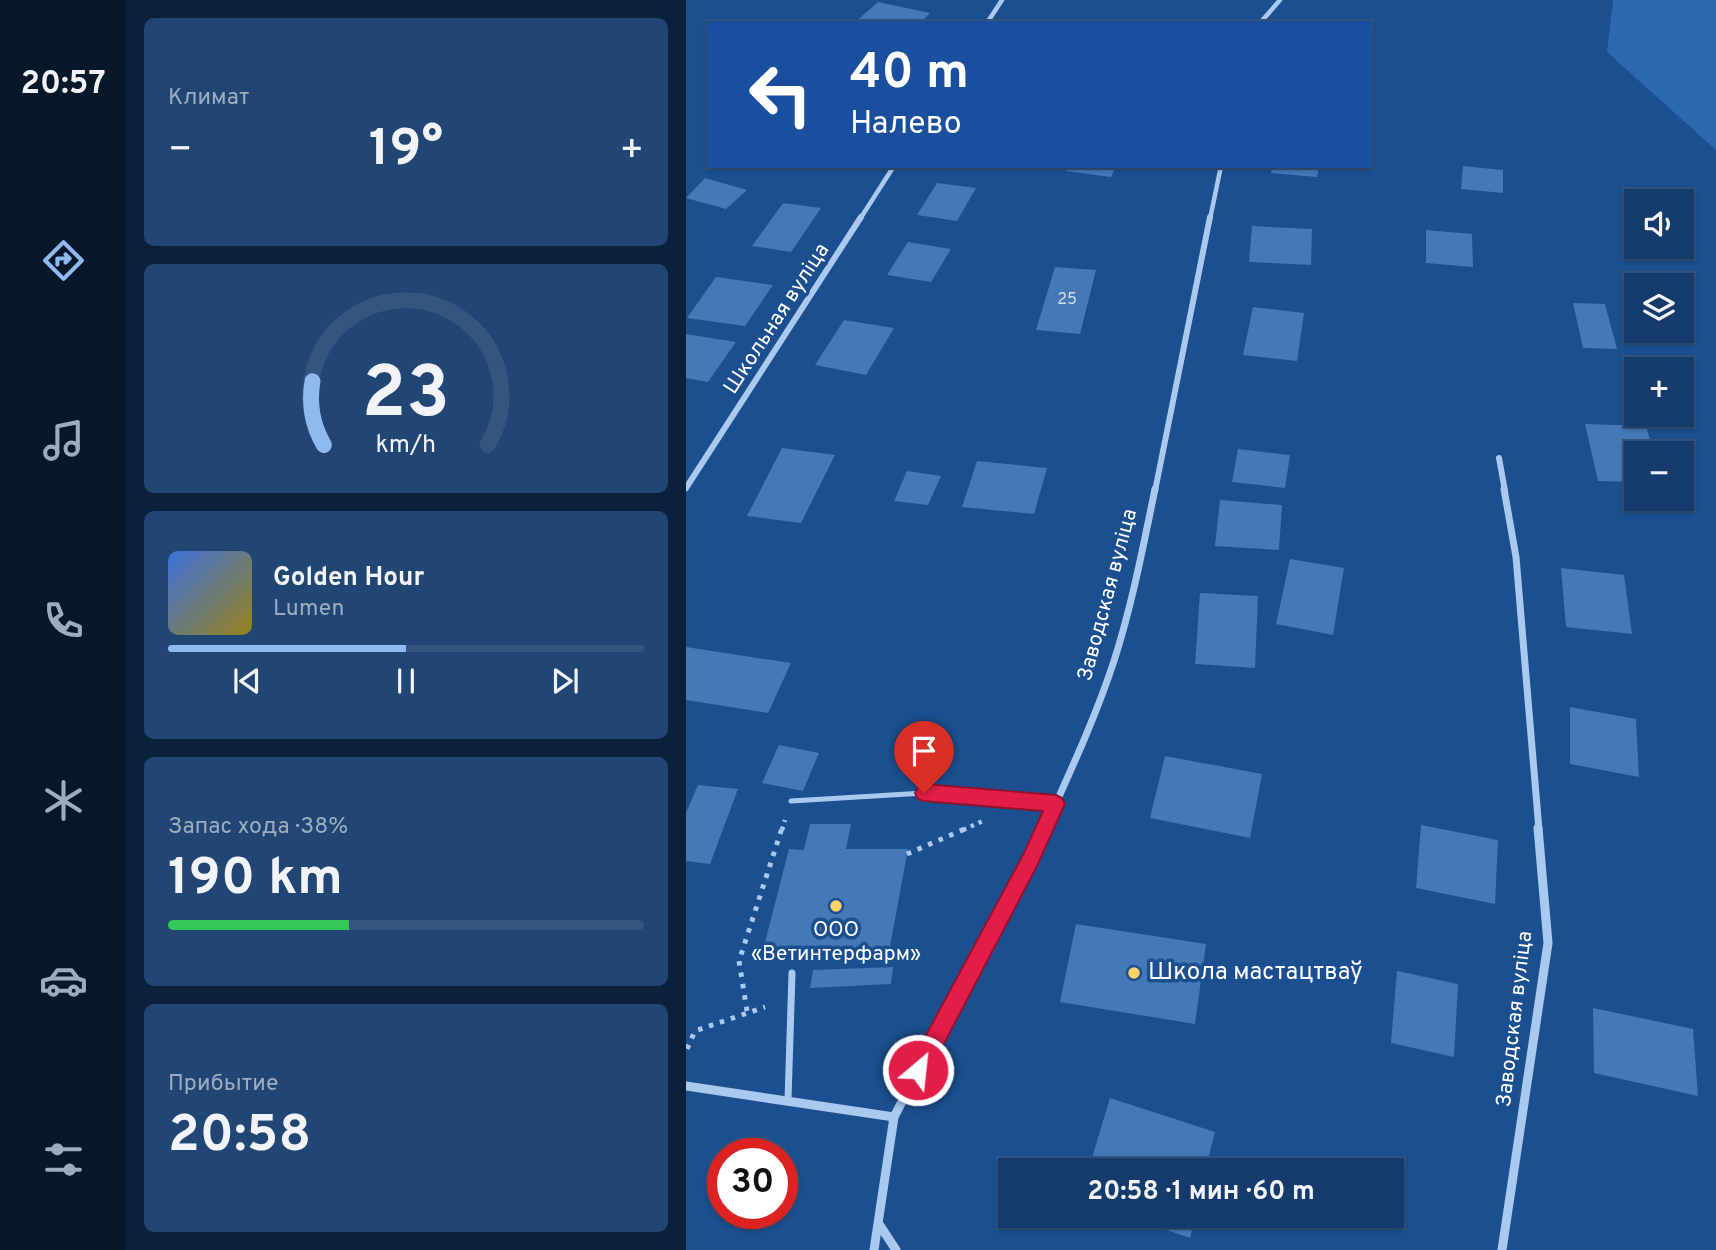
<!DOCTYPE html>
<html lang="ru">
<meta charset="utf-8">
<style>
:root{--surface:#143b6b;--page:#214673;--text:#f1f3f6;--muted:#9dadc1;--line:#33557e;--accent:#90b9f0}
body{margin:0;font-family:Overpass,sans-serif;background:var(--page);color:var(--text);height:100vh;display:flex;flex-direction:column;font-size:26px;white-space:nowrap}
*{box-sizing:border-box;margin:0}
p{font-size:23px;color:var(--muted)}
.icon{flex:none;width:38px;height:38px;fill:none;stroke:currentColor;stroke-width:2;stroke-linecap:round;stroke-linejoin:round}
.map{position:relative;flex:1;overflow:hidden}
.drawer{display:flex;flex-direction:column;gap:18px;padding:18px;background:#0b203b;width:560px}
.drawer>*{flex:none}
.top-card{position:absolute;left:21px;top:21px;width:665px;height:147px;border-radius:0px;box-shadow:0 2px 5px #0004,0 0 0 2px var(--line);background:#1a4fa0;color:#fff;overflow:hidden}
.buttons{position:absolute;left:938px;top:189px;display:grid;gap:14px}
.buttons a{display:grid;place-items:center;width:70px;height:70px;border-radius:0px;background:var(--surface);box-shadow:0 2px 5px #0004,0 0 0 2px var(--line);font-size:35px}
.speed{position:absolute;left:21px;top:1138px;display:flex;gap:14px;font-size:35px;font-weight:700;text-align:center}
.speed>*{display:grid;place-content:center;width:91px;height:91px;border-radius:50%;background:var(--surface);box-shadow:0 2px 5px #0004,0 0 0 2px var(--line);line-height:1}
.speed .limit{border:10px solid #d22;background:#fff;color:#111}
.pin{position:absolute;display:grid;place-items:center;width:60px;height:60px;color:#fff;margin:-72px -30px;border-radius:50% 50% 50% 0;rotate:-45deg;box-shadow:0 0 7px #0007}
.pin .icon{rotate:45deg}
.me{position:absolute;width:77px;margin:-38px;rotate:28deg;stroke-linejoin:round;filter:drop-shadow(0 0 5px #0008)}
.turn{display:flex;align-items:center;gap:24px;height:147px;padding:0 28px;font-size:32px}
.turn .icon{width:91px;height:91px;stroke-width:2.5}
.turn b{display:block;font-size:49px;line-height:60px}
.big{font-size:52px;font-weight:700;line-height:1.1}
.drawer .widget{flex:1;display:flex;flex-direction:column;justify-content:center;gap:10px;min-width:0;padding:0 24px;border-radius:10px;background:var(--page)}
.drawer .dial{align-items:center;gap:0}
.dial svg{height:182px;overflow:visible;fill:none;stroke:var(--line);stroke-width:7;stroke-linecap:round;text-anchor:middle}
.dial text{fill:var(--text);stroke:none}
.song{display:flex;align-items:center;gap:21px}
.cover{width:84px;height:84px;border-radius:10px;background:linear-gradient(135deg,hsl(220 70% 55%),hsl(50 70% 35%))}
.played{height:7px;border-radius:4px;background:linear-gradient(90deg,var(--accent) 50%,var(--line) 50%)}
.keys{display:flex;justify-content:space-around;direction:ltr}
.heat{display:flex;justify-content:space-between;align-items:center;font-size:38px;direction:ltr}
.charge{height:10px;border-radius:5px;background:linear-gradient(90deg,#34c759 38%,var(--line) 0)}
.trip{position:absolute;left:312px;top:1158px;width:406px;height:70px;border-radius:0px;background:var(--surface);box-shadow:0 2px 5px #0004,0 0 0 2px var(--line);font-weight:700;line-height:70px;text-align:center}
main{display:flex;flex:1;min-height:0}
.dock{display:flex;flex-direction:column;width:126px;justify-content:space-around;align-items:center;background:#08182b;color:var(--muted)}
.dock .icon{width:49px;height:49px}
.dock .selected{color:var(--accent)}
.dock b{font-size:32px;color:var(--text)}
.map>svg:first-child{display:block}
.green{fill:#2e69ad}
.building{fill:#4478b7}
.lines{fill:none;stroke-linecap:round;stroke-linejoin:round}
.path-far1{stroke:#a9c9ee;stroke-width:4.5;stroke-dasharray:3.5 5;stroke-linecap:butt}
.path{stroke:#a9c9ee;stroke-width:5;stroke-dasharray:4.5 7;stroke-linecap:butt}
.lane-far1{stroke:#a9c9ee;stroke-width:5}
.lane{stroke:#a9c9ee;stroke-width:7}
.street-far3{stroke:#a9c9ee;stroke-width:4.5}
.street-far2{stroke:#a9c9ee;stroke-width:6}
.street-far1{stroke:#a9c9ee;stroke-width:7}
.street{stroke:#a9c9ee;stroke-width:9}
.route{fill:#e11d48;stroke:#92132f;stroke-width:2}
.poi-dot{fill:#ffd166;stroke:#1b4f8f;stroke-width:2.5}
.labels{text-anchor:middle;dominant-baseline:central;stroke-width:7;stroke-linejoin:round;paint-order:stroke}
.far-number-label{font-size:16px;fill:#d0dded}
.street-label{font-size:21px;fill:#fff;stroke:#1b4f8f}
.poi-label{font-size:21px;fill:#fff;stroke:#1b4f8f}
.near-poi-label{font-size:24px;fill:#fff;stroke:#1b4f8f;text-anchor:start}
</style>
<main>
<nav class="dock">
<b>20:57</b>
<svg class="icon selected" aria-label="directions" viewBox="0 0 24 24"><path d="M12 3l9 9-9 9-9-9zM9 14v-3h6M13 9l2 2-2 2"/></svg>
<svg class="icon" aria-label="music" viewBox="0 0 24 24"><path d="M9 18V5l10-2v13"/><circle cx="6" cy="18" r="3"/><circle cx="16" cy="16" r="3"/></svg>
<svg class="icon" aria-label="phone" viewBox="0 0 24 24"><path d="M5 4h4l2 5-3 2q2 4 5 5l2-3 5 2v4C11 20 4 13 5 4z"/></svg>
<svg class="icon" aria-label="climate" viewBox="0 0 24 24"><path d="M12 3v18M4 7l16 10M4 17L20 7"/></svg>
<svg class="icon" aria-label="car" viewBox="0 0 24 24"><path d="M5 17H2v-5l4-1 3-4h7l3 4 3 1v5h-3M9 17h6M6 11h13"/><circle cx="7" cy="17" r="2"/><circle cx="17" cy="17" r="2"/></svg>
<svg class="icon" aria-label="filters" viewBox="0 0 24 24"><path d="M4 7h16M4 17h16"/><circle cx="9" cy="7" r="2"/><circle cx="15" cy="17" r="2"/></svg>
</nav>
<section class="drawer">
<div class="widget"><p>Климат</p>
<div class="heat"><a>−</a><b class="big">19°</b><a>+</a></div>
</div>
<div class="widget dial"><svg viewBox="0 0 100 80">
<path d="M14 69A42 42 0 1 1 86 69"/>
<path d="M14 69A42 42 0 0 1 9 41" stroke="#90b9f0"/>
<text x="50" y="56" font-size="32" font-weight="700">23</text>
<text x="50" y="72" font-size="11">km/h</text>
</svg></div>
<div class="widget">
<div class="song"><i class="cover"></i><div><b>Golden Hour</b><p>Lumen</p></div></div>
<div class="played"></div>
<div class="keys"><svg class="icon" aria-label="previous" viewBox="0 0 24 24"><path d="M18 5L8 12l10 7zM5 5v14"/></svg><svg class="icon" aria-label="pause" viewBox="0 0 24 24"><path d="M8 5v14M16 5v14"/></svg><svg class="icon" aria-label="next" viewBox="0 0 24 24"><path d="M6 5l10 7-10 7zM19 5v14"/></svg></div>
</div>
<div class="widget"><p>Запас хода · 38%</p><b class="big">190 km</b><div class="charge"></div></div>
<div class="widget"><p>Прибытие</p><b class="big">20:58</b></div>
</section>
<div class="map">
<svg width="1030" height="1250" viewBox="0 0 1030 1250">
<rect width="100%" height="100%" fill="#1b4f8f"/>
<path class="green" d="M927,0H1030V150L921,52Z"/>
<g class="building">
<path d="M192,2L244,13L234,23H168Z"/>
<path d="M382,166H430L425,177L380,171Z"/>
<path d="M586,166H633L631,177L585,173Z"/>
<path d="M777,166L817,170V193L775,189Z"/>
<path d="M19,178L61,190L40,209L0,198Z"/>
<path d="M251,183L290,188L271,221L231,215Z"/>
<path d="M97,203L135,208L105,252L66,246Z"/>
<path d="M566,226L626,229L625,265L563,262Z"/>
<path d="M740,230L786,234L787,267L740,263Z"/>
<path d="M222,242L265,249L245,282L201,275Z"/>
<path d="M369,267L410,270L394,334L350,330Z"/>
<path d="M30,277L87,285L59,326L1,318Z"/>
<path d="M887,303L919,304L931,349L897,348Z"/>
<path d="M567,307L618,313L611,361L557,355Z"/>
<path d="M158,320L208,328L180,375L129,365Z"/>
<path d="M0,334L50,342L22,382L0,378Z"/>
<path d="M899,424L960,426L968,453H950V482L912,481Z"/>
<path d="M96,448L149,455L115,523L61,516Z"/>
<path d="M552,449L604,455L599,488L546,482Z"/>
<path d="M291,461L361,468L348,514L276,507Z"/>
<path d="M221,471L255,476L242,505L208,501Z"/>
<path d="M534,500L596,505L593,550L529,546Z"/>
<path d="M604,559L658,568L647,635L590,624Z"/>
<path d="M875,568L938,575L946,634L880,627Z"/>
<path d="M514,593L572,596L569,668L509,664Z"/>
<path d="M0,647L105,663L82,713L0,700Z"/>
<path d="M884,707L950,719L953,777L884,764Z"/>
<path d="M93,745L133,753L117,791L76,783Z"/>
<path d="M479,756L576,774L564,838L464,818Z"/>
<path d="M12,785L52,789L24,864L0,861V813Z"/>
<path d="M124,824H165L160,849H222L203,952L77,950L103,849L118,850Z"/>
<path d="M735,825L812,840L809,904L730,888Z"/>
<path d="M390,924L520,944L509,1024L374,1002Z"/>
<path d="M207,967L205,984L124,988L127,970Z"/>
<path d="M711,971L772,984L768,1057L705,1043Z"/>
<path d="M907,1008L1007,1029L1012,1096L908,1073Z"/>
<path d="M424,1098L529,1132L519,1171H402Z"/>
<path d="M439,1216H509L504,1238Z"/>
</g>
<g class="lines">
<g class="path-far1">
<path d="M96,830L99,820"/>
<path d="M277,830L299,820"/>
</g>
<g class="path">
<path d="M221,854L281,828"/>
<path d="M61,1011L53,961L96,828"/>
<path d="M1,1049L9,1031L79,1007"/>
</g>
<path class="lane-far1" d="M105,801L238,793L370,804"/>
<path class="lane" d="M102,1100L106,973"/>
<g class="street-far3">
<path d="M301,23L316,0"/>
<path d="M574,23L594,0"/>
<path d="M174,219L208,166"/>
<path d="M524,219L535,166"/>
</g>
<g class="street-far2">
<path d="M813,458L819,491"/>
<path d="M0,488L175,217"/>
<path d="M469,491L524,217"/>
</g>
<g class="street-far1">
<path d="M818,489L830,557L853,830"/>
<path d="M358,830C383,774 409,719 428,661C446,605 457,547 469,489"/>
</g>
<g class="street">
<path d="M0,1086L208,1117"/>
<path d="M193,1224L210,1250"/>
<path d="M188,1250L208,1117L359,828"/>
<path d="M816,1250L862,943L852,828"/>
</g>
</g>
<path class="route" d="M238,784L370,795L376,798L379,804L351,866L240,1078L232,1081L225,1078L222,1070L225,1063L338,853L357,811L238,801L232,799L229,793L232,787Z"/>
<g class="poi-dot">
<circle cx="150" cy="906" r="7"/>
<circle cx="448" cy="973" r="7"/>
</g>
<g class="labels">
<g class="far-number-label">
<text x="381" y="300">25</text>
</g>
<g class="street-label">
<text transform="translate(91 319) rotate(-57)">Школьная вуліца</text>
<text transform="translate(422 595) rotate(-75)">Заводская вуліца</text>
<text transform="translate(829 1019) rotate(-83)">Заводская вуліца</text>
</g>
<g class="poi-label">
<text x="150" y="930">ООО<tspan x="150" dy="24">«Ветинтерфарм»</tspan></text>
</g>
<g class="near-poi-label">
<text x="462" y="973">Школа мастацтваў</text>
</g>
</g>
</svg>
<div class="buttons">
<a><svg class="icon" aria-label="sound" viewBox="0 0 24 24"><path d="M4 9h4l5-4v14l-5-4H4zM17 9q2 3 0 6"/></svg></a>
<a><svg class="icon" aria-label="layers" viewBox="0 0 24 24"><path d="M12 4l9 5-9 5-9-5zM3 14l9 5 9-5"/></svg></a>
<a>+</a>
<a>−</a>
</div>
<div class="speed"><div class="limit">30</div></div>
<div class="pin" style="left:238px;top:793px;background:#d93025"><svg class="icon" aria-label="arrive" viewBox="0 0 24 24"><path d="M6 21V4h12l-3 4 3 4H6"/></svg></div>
<svg class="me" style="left:232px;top:1070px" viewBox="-20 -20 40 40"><circle r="17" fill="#e11d48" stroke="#fff" stroke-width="3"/><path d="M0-11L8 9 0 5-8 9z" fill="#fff"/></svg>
<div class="trip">20:58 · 1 мин · 60 m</div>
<div class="top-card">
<div class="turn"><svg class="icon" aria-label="left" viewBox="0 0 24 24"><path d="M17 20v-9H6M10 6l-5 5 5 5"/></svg><div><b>40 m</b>Налево</div></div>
</div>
</div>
</main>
